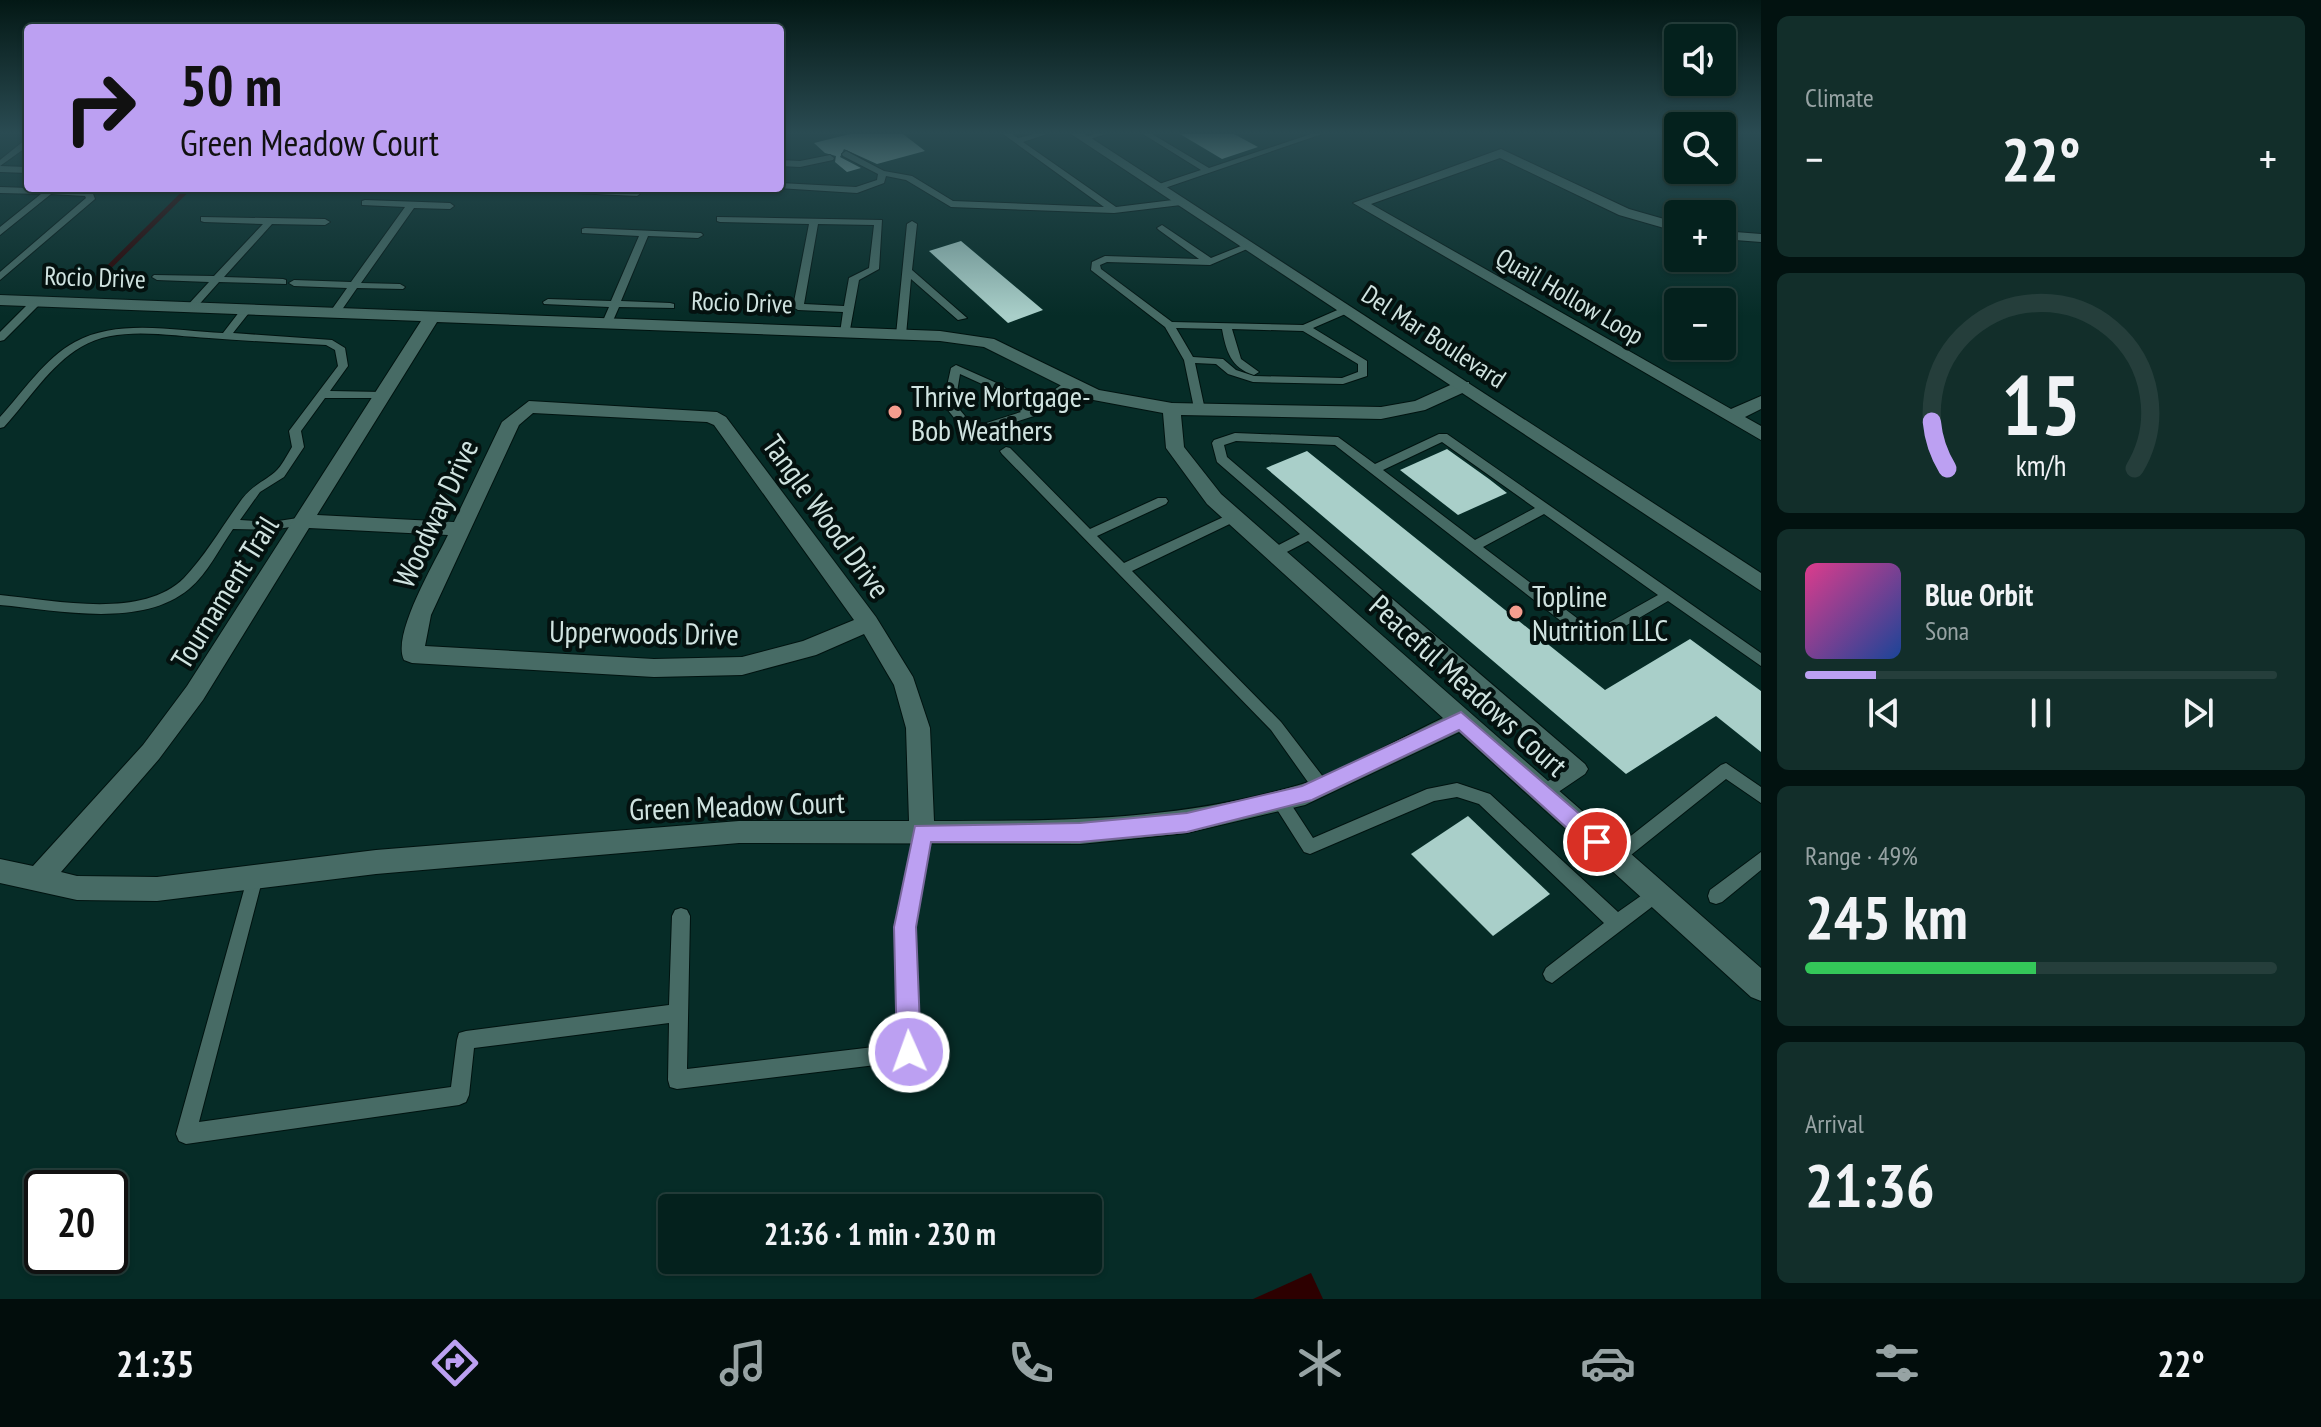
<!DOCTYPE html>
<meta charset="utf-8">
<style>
:root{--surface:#04211d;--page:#122e2a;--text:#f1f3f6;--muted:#97a3a4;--line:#253e3b;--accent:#bca0f2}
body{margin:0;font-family:"PT Sans Narrow",sans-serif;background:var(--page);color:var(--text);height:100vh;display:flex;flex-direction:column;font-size:30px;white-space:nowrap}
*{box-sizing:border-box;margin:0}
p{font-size:26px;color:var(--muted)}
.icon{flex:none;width:44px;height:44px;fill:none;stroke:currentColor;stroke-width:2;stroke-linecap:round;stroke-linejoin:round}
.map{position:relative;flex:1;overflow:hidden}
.side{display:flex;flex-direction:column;gap:16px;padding:16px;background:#021210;width:560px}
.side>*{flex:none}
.guide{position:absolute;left:24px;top:24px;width:760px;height:168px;border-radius:8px;box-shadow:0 2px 6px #0004,0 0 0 2px var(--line);background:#bca0f2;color:#111;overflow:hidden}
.fabs{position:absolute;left:1664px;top:24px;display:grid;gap:16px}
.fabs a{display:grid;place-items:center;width:72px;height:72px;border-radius:8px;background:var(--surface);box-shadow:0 2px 6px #0004,0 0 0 2px var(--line);font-size:40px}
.speed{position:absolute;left:24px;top:1170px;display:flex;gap:16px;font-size:40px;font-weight:700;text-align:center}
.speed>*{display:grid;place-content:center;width:104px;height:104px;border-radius:50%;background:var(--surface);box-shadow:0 2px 6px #0004,0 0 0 2px var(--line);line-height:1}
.speed .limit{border:4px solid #111;border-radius:12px;background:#fff;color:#111}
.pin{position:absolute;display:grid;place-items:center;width:68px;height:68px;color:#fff;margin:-34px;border:4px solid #fff;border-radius:50%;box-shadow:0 2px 8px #0007}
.me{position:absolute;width:88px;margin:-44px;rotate:358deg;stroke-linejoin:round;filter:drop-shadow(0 0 6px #0008)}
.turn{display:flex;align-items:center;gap:28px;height:168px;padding:0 24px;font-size:36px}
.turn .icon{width:104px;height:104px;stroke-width:2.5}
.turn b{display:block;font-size:56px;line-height:68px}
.big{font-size:60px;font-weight:700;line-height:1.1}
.side .widget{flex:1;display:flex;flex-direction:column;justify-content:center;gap:12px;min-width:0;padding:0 28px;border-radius:12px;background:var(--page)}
.side .dial{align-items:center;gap:0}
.dial svg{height:208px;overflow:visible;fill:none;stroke:var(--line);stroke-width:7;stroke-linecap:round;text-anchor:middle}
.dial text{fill:var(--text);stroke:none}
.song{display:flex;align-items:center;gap:24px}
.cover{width:96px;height:96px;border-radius:12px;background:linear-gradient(135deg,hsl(330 70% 55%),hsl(220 70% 35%))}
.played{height:8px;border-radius:4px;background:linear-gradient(90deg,var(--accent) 15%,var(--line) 15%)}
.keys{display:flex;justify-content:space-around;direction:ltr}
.heat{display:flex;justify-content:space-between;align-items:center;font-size:44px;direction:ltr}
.charge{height:12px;border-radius:6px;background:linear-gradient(90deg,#34c759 49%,var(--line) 0)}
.trip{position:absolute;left:658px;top:1194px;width:444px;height:80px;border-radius:8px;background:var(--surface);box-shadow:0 2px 6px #0004,0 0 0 2px var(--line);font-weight:700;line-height:80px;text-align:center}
.tab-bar{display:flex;height:128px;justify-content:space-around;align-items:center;background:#020d0c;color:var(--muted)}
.tab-bar .icon{width:56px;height:56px}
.tab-bar .selected{color:var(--accent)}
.tab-bar b{font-size:36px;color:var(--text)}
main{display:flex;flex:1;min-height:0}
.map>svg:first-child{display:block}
.water{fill:#2d0000}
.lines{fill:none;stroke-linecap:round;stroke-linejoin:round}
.stream{stroke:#2d0000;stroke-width:5}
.building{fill:#a9cfc9}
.service-casing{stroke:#001310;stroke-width:2}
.minor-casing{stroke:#001310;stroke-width:2}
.secondary-casing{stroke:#001310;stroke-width:2}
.service{fill:#476b65;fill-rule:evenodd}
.minor{fill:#476b65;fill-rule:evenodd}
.secondary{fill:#476b65;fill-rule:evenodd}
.route{fill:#bca0f2;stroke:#7a689d;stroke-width:2}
.poi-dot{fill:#f59d8e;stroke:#04110f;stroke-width:3}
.labels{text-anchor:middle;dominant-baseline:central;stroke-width:8;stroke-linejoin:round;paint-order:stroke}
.far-street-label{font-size:26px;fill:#d0e3e0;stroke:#04110f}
.poi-label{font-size:30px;fill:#d0e3e0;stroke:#04110f;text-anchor:start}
.street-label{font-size:30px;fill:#d0e3e0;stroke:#04110f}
</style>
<main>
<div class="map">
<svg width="1761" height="1299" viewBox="0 0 1761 1299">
<rect width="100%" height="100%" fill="#062c27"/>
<path class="water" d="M1311,1273L1323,1299H1253Z"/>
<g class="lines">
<path class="stream" d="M98,278L189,188"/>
</g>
<g class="building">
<path d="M850,134H903L925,151L877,164L844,149L840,157L861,168L847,172L835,162L836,156L825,153L814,143Z"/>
<path d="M1180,134H1234L1258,147L1222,159Z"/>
<path d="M961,241L1043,310L1008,323L929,251Z"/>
<path d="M1447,449L1489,479L1507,493L1458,515L1400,470Z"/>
<path d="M1307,451L1605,690L1690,639L1761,691V752L1716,716L1626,774L1266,468Z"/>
<path d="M1468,816L1550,894L1493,936L1411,854Z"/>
</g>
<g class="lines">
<g class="service-casing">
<g id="service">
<path d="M1003,134H1012L1018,138L1034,134H1047L1023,142L1116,207L1181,199L1185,202L1181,205L1114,213L951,207L906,180L886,176L884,183L857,193L778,188H780V183L856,187L877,180L878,174L843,156L842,154L846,151L884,171L912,176L953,201L1104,207Z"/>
<path d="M1094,134H1106L1084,141L1080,139Z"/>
<path d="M1143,134H1152L1209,168L1311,134H1322L1159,190L1155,187L1156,185L1201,170Z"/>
<path d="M25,140H28V146L0,166L28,167V173L0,172V160Z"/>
<path d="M830,155L834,158L833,160L800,167L780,166V160L800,161Z"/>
<path d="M0,187L89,190L92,191L95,199L0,280V272L86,198L85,196L51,194L0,235V227L41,194L0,193Z"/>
<path d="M551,188L633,190V188H641V193L637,196L555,192Z"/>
<path d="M365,200L450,203L454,206L450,209L414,208L361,283L400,284L405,287L403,289L357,288L339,314H331L330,312L347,288L294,286L289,283L294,280L351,282L405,207L362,205V201Z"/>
<path d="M201,217L325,219L330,222L325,225L272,224L224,277L283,279L286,280V284L219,282L195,309L191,310L186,307L209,282L157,280L152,277L154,275L214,276L263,224L204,222L201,221Z"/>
<path d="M717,217L882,220L879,269L859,280L849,335H841L840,333L843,312L798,310L793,307L809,224L720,222L717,221ZM818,224L874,225L869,268L849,278L844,306L804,304Z"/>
<path d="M912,221L917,224L912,270L967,318L958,320L911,279L906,335L901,338L896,335L907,224Z"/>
<path d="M1162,225L1211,258L1246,244L1254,246L1210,265L1107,262L1100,265L1101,269L1172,322L1303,325L1342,308H1350V312L1313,328L1367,361V376L1343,384L1253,382L1228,374L1216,364L1195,363L1205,410L1199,414L1195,413L1184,360L1165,327L1091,270L1092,262L1105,256L1199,259L1159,230L1157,228ZM1176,328L1222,329C1226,351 1231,368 1254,375L1259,372L1241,359L1232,329L1303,331L1358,364V372L1342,378L1254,376L1236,370L1223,359L1193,357Z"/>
<path d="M585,228L701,233L703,235L698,238L648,236L621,301L670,303L674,304V308L619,307L612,323L607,326L602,323L609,307L544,304L543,302L548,299L611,301L639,236L582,233V229Z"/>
<path d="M37,298L41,299V303L4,340L0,341V332L33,299Z"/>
<path d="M247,306L252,309L233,333L332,340L345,348L348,366L330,391L383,392L389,395L383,398H325L301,431L304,447L284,477L260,492L240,520L272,522L304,517L310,521L308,524L272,530L233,529C219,549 208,573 189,589C141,629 57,610 0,605V595C54,600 142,620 184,578C206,555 223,525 242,499C254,484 262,483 275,472C282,466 287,455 292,447L289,431L338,366L335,350L326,345C287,343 248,341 209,338C169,336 117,325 81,347C50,365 28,401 4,427L0,428V417C23,392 45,358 75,342C118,318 177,331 223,333L243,307Z"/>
<path d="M956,365L1001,385L1030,407L1064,383L1068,382L1073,385L1034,416L972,436L968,435L943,404L951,368ZM960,374L993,389L1021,412L974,427L955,404Z"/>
<path d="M1235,433L1338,437L1375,464L1439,434H1447L1761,653V666L1668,601L1598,642H1588L1335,445L1236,441L1224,445L1227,457L1585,764L1588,769L1585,774L1548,799L1542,801L1536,799L1534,794L1536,789L1568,768L1308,541L1279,556H1269L1268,553L1269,550L1300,534L1217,462L1212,443L1214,440ZM1442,442L1535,508L1475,540L1383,470ZM1544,514L1658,595L1594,631L1483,547Z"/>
<path d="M1006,447L1010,448L1090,529L1158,498H1166L1168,501L1166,504L1097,536L1124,563L1230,514H1238L1240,517L1238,520L1132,571L1281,722L1327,782L1329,787L1327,792L1321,794L1315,792L1271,730L1002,454L1000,451Z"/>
<path d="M1726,763L1761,787V803L1726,779L1621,863L1615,866L1609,863L1607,858L1609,853L1721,765Z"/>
<path d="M1457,783L1490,794L1618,912L1655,886L1661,888L1663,894L1661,900L1552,983L1546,980L1543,974L1546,968L1604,923L1479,804L1457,797L1434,801L1310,854L1304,852L1271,800L1273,795L1279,793L1285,795L1313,838L1427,789Z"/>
<path d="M922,825L928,827L930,832L914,927L918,1052L916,1059L909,1061L677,1089L670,1087L668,1080L669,1023L474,1048L469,1095L466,1102L459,1105L186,1144L179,1141L176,1134L249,872L255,869L261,872L263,877L199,1122L451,1087L457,1040L459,1033L466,1031L669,1005L672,916L675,910L681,908L687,910L690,916L687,1069L899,1044L896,927L914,832L916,827Z"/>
<path d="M1761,852V870L1722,902L1716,904L1710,902L1708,896L1710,890Z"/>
</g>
</g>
<g class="minor-casing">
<g id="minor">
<path d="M1501,149L1629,209L1678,223V232L1619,215L1500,158L1371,204L1731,409L1761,396V409L1745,417L1761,426V440L1353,203Z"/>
<path d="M1722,231L1761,234V242L1722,239Z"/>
<path d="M0,295L940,331L994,339L1099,390L1172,403L1381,407L1415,401L1457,382H1469V390L1425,410L1381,419L1181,415L1184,447L1221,494L1761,968V1001L1751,997L1459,732L1305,805L1187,833L1080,844L739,843L376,874L157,901L77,900L0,883V859L33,866L143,745L187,686L421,321L0,305ZM437,322L940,341L984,347L1088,399L1163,413L1166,448L1207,504L1443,718C1400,738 1342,772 1299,785C1177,821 1059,821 934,821L930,728L913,677L876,617L726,417L717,412L529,401L502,422L454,522L317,515ZM533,413L707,422L714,425L854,620L803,641L742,657L654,659L425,646L431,615L519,425ZM309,528L448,535C436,560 391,635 404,660L412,663L654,677L742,675L816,655L864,634L894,685L906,728L909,821H739L376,850L157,877L77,876L61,872L159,759L203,700Z"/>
</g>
</g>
<g class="secondary-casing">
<path id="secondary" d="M1071,134H1085L1761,573V591Z"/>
</g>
<use href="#service" class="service"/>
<use href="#minor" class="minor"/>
<use href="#secondary" class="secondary"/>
</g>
<linearGradient id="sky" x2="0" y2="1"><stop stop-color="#031815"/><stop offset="0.42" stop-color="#2a4b52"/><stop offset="1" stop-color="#2a4b52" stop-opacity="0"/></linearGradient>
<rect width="1761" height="316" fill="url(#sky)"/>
<path class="route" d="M1461,712L1604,835L1607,842L1604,848L1597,851L1589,848L1459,730L1312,800L1187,832L1080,842H931L916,927L921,1052L918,1061L909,1064L901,1061L897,1052L894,927L915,826L1080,823L1187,813L1302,786Z"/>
<g class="poi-dot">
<circle cx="895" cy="412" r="8"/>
<circle cx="1516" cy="612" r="8"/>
</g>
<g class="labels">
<g class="far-street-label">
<text transform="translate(95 277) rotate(2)">Rocio Drive</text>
<text transform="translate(1570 296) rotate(30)">Quail Hollow Loop</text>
<text transform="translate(742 302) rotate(2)">Rocio Drive</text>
<text transform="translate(1434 336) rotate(33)">Del Mar Boulevard</text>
</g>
<g class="poi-label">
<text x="911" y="395">Thrive Mortgage-<tspan x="911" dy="34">Bob Weathers</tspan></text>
<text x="1532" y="595">Topline<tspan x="1532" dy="34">Nutrition LLC</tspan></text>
</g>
<g class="street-label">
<text transform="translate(435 513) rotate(-65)">Woodway Drive</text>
<text transform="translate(827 516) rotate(54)">Tangle Wood Drive</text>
<text transform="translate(224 592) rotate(-58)">Tournament Trail</text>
<text transform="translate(644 632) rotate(1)">Upperwoods Drive</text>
<text transform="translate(1469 685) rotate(42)">Peaceful Meadows Court</text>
<text transform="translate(737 805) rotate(-2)">Green Meadow Court</text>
</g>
</g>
</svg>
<div class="fabs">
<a><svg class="icon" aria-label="sound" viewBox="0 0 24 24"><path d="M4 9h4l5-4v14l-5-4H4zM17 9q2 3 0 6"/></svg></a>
<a><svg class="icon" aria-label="search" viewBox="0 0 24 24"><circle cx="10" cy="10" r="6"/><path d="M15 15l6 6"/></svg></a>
<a>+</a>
<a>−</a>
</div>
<div class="speed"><div class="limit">20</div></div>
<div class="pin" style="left:1597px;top:842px;background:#d93025"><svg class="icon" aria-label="arrive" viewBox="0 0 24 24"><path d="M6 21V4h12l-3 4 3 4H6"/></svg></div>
<svg class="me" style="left:909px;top:1052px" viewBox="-20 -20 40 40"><circle r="17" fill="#bca0f2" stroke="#fff" stroke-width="3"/><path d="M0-11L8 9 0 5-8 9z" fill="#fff"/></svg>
<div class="trip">21:36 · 1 min · 230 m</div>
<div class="guide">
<div class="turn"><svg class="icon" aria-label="right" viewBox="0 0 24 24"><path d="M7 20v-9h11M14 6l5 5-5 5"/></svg><div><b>50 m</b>Green Meadow Court</div></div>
</div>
</div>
<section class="side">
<div class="widget"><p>Climate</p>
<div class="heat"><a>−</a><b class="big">22°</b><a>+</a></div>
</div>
<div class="widget dial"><svg viewBox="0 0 100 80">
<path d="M14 69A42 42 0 1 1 86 69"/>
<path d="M14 69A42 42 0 0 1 8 51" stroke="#bca0f2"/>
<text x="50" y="56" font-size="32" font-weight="700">15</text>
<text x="50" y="72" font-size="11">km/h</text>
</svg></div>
<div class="widget">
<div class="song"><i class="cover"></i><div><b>Blue Orbit</b><p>Sona</p></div></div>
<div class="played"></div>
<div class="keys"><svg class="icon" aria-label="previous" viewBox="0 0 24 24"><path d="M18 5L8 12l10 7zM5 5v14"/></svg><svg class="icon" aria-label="pause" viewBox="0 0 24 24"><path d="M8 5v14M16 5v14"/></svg><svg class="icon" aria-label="next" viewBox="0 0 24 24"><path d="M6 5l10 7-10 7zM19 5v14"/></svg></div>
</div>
<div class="widget"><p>Range · 49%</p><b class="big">245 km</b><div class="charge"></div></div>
<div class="widget"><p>Arrival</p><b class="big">21:36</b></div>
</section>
</main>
<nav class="tab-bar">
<b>21:35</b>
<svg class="icon selected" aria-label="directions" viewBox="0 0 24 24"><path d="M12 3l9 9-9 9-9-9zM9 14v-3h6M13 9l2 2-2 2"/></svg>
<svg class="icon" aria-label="music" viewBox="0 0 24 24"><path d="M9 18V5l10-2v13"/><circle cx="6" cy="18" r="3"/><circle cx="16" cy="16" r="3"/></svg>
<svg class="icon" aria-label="phone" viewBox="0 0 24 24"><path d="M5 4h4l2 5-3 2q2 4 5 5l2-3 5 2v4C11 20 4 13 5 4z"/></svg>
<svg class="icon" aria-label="climate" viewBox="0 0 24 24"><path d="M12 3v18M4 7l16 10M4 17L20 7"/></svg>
<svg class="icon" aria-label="car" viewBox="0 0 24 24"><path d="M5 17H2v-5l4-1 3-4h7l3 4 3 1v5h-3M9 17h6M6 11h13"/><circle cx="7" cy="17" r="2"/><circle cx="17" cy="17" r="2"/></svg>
<svg class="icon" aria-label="filters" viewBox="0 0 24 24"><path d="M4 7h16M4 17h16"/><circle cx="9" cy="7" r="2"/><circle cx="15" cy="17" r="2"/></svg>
<b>22°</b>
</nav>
